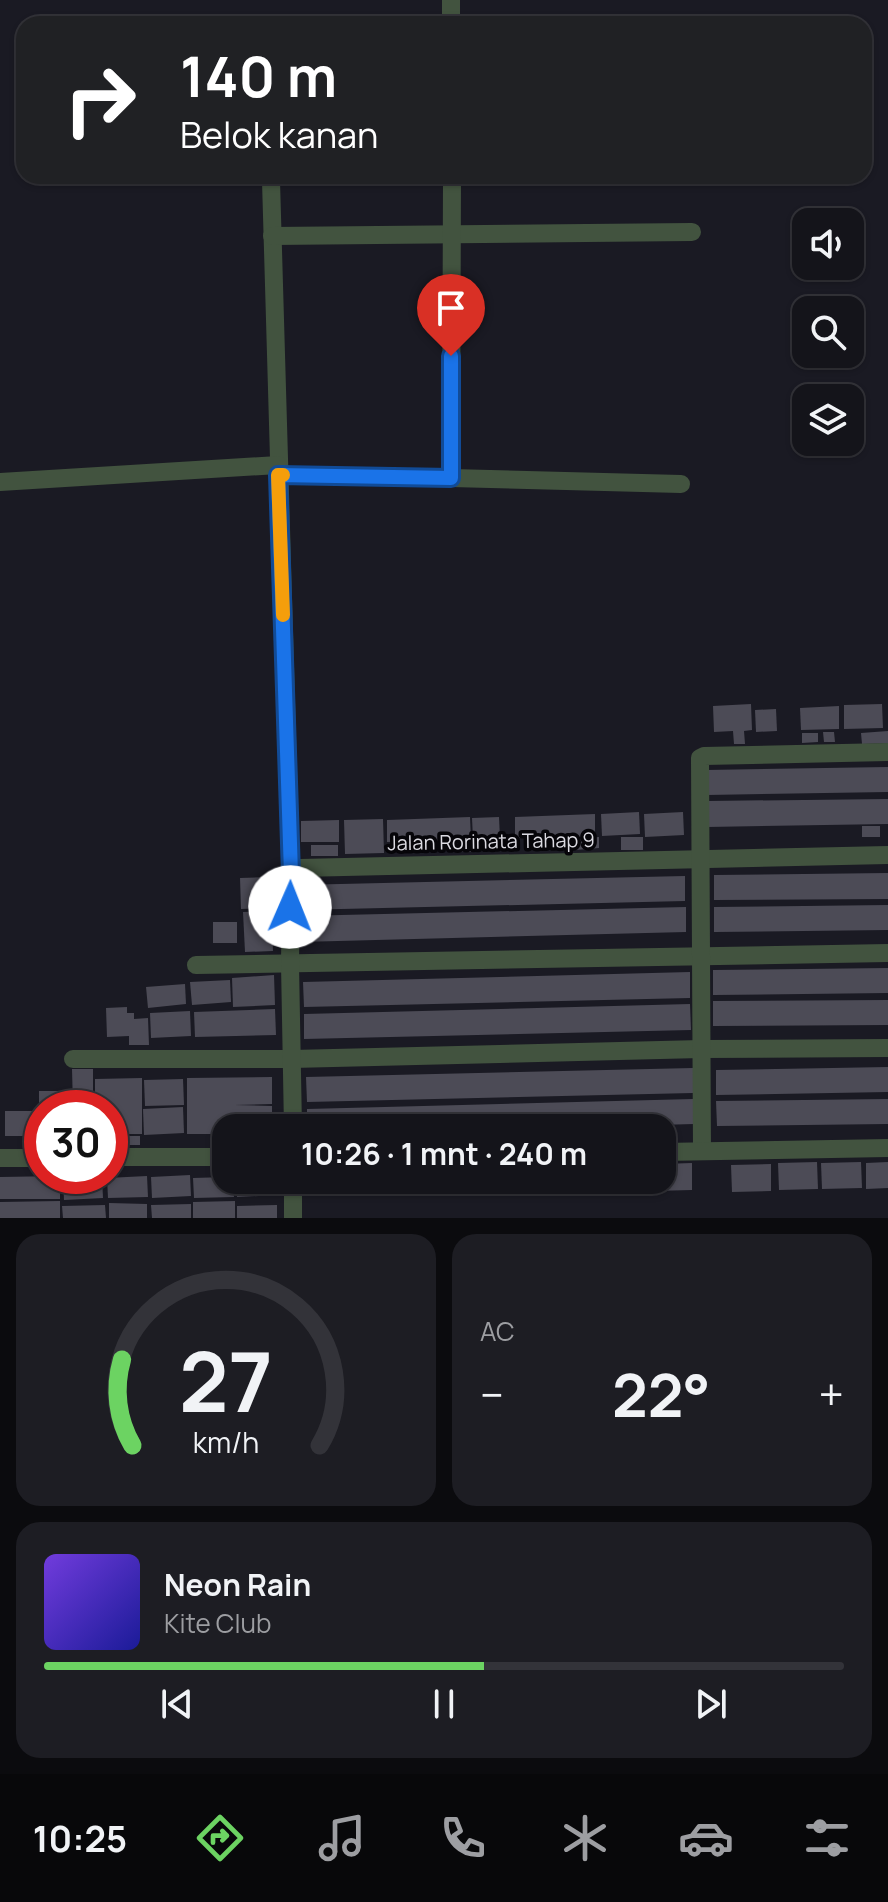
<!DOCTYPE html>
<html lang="id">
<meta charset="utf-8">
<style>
:root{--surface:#14141a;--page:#1d1d23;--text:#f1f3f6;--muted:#9d9ea2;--line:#333339;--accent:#6cd362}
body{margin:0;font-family:Manrope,sans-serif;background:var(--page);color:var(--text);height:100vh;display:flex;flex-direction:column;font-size:30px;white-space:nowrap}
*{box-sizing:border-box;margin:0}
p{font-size:26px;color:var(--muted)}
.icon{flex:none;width:44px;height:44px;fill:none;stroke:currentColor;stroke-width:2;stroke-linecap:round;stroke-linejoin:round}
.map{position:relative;height:1218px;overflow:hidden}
.sheet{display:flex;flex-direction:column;gap:16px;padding:16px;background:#0b0b0e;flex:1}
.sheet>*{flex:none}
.guide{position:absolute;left:16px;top:16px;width:856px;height:168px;border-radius:24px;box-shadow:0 2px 6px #0004,0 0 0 2px var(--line);background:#202124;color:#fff;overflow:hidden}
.tools{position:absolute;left:792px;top:208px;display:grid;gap:16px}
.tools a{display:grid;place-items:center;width:72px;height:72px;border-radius:16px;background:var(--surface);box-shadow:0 2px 6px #0004,0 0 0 2px var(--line);font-size:40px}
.speed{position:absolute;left:24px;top:1090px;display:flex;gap:16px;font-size:40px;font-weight:700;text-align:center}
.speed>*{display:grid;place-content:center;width:104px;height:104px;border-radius:50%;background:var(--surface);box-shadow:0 2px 6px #0004,0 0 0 2px var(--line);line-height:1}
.speed .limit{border:12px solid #d22;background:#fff;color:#111}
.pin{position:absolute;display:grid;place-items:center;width:68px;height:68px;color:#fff;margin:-82px -34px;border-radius:50% 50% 50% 0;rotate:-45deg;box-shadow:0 0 8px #0007}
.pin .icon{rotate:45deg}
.me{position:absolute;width:88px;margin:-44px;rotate:1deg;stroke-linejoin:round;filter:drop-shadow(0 0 6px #0008)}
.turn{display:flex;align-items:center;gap:28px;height:168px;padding:0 32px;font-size:36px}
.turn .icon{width:104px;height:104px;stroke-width:2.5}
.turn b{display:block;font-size:56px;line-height:68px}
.big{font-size:60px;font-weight:700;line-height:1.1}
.sheet .tile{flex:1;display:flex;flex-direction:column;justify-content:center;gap:12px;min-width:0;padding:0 28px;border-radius:24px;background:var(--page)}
.sheet .dial{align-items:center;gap:0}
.dial svg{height:208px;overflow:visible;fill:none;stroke:var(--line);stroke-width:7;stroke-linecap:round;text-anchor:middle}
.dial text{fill:var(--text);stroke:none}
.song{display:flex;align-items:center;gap:24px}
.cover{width:96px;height:96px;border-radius:12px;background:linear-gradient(135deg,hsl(260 70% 55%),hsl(240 70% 35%))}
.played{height:8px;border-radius:4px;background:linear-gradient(90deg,var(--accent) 55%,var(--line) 55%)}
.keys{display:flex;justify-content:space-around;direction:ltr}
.heat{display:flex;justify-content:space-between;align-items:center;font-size:44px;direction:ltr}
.sheet .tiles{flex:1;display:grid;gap:16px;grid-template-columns:1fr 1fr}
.tile:last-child{grid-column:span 2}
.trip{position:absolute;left:212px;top:1114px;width:464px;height:80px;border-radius:24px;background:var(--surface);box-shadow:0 2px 6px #0004,0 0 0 2px var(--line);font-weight:700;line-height:80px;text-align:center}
.tabs{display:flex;height:128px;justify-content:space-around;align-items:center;background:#08080a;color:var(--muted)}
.tabs .icon{width:56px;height:56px}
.tabs .selected{color:var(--accent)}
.tabs b{font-size:36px;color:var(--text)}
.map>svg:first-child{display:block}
.building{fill:#4c4b56}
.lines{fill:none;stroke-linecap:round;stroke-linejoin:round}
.minor{stroke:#42533f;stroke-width:18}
.route-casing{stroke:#114b97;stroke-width:20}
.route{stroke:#1a73e8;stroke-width:14}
.slow{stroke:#f59e0b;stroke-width:14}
.labels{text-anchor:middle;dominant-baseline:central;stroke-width:7;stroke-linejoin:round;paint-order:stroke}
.street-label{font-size:20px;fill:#dbdae1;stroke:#060509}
</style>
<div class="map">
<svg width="888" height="1218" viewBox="0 0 888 1218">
<rect width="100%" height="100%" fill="#1a1a23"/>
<g class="building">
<path d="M751,704L752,730L744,731L745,744H734L733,731L714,732L713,706Z"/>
<path d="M882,704L883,728L844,729V705Z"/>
<path d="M839,706V729L801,730L800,708Z"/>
<path d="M776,709L777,731L756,732L755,710Z"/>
<path d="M888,731V743L862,744L861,733Z"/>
<path d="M823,732H834L835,742H824Z"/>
<path d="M802,733H818V742L802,743Z"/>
<path d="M888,767V792L707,795L706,770Z"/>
<path d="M888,799V824L707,827V801Z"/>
<path d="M639,812L640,834L602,836L601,814Z"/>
<path d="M683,812L684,835L645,837L644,814Z"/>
<path d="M595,814V837L515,838V817Z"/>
<path d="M470,817L471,840L387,842V820Z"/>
<path d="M499,817L500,839H473L472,818Z"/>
<path d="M383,819L384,853L345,854L344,820Z"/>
<path d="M339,820V842H301V821Z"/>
<rect x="862" y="826" width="18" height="11"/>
<path d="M599,837V848L564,851L563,840Z"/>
<rect x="621" y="837" width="22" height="13"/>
<rect x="453" y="841" width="20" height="11"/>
<rect x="311" y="845" width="27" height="11"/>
<path d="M888,873V899L714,900V875Z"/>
<path d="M685,876V901L299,910L298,885Z"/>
<path d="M268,877L269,908L241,909L240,878Z"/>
<path d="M888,905V930L714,932V907Z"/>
<path d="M686,907V932L300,942L299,916Z"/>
<path d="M271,911L273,951L245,952L243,912Z"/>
<rect x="213" y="922" width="24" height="21"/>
<path d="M888,968V993L713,995V970Z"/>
<path d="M690,972V998L304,1007L303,982Z"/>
<path d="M274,975L275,1005L233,1007L232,978Z"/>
<path d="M230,980L231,1002L192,1005L190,982Z"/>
<path d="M185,984L186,1004L148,1008L146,987Z"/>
<path d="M888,1000V1025L713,1026V1001Z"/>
<path d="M690,1004L691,1030L304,1039V1014Z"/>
<path d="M127,1007V1013H134V1019L148,1018L149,1045H129V1036L107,1037L106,1008Z"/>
<path d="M275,1009L276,1035L195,1037L194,1012Z"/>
<path d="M190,1011L191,1036L151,1038L150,1013Z"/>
<path d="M888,1067V1092L716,1095V1070Z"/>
<path d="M693,1068V1093L307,1102L306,1077Z"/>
<path d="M72,1069H93V1106H73Z"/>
<path d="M272,1077V1104L234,1105L272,1106V1128H226V1134H187V1078Z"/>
<path d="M142,1078V1134H110V1108H95V1079Z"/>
<path d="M183,1079L184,1105L145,1106L144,1080Z"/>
<rect x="39" y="1091" width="26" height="16"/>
<path d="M693,1099L694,1124L549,1128H307V1109Z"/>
<path d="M888,1099V1124L717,1126L716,1101Z"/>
<path d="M183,1107L184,1133L144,1135L143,1109Z"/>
<rect x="5" y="1111" width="37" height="25"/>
<rect x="110" y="1136" width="30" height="9"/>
<path d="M817,1162L818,1189L779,1190L778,1163Z"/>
<path d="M861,1162L862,1188L822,1189L821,1163Z"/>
<path d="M888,1162V1188L866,1189V1163Z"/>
<path d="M692,1163V1190L653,1191L652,1180H662V1164Z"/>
<path d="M771,1164V1191L732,1192L731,1165Z"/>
<path d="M190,1175L191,1196L152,1198L151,1177Z"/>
<path d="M60,1176V1199H0V1177Z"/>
<path d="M147,1176L148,1197L108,1198L107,1178Z"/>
<path d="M102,1177L103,1198L64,1200L63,1179Z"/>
<path d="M226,1177V1180H233L234,1197L194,1198L193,1178Z"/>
<path d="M237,1180H277V1195L237,1197Z"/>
<path d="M312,1180H352V1195L313,1196Z"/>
<path d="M355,1180H394V1193L355,1195Z"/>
<path d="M396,1180H435L436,1193L396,1194Z"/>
<path d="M438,1180H477L478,1193L439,1195Z"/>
<path d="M481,1180H520L521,1192L481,1194Z"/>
<path d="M523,1180H563V1192L524,1193Z"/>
<path d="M567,1180H606L607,1192L567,1193Z"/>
<path d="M610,1180H649V1191L610,1192Z"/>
<path d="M60,1201V1218H0V1202Z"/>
<path d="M235,1201V1218H193V1202Z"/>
<path d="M109,1203L147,1204V1218H109Z"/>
<path d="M191,1204V1218H152L151,1205Z"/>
<path d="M105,1205L106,1218H63L62,1206Z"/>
<path d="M277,1205V1218H237V1206Z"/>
</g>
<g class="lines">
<g class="minor">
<path d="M451,24V0"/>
<path d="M276,176L271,181L291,874"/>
<path d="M272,236L692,232"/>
<path d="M278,475L451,478L452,176"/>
<path d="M451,478L681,484"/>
<path d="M0,482L278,465"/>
<path d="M196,965L888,953"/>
<path d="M73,1059H292L701,1049L888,1048"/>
<path d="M293,1128L290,964L291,879L294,870L300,868L888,855"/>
<path d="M702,1151L700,758L704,756L888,752"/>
<path d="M662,1152L888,1148"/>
<path d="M110,1157H226"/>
<path d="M0,1158H42"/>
<path d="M293,1218V1180"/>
</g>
</g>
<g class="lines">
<g class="route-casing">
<path id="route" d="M290,907L291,874L278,475L451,478V356"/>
</g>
<use href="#route" class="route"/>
<path class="slow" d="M283,615L278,475H283"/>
</g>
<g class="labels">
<g class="street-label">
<text transform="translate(491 841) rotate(-1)">Jalan Rorinata Tahap 9</text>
</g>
</g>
</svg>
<div class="tools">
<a><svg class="icon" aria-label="sound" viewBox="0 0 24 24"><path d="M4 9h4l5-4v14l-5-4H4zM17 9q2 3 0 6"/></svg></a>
<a><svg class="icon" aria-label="search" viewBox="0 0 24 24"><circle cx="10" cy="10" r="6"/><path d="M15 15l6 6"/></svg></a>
<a><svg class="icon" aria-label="layers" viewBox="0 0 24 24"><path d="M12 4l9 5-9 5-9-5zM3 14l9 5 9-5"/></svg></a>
</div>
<div class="speed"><div class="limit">30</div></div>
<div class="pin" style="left:451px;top:356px;background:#d93025"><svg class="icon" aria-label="arrive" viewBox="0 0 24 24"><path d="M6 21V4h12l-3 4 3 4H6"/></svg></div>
<svg class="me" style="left:290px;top:907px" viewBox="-20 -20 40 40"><circle r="19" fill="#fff"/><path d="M0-13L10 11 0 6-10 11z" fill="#1a73e8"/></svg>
<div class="trip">10:26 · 1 mnt · 240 m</div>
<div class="guide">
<div class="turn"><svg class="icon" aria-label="right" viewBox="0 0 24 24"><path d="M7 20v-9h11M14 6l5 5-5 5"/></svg><div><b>140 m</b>Belok kanan</div></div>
</div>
</div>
<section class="sheet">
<div class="tiles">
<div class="tile dial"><svg viewBox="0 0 100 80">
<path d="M14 69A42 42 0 1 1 86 69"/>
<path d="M14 69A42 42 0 0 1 10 36" stroke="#6cd362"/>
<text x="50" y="56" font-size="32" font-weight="700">27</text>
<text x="50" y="72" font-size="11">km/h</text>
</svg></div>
<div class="tile"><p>AC</p>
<div class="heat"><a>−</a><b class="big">22°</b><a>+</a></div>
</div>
<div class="tile">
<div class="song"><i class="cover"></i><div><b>Neon Rain</b><p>Kite Club</p></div></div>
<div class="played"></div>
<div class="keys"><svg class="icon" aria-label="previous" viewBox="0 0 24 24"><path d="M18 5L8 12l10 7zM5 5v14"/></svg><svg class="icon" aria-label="pause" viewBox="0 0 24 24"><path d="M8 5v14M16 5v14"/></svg><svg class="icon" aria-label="next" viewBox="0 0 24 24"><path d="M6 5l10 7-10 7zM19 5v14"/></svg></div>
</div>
</div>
</section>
<nav class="tabs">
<b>10:25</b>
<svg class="icon selected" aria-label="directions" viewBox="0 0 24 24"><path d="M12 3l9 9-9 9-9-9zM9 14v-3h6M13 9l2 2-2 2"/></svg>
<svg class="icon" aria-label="music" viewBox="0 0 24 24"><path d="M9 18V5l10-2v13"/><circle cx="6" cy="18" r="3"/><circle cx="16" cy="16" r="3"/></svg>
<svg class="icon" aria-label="phone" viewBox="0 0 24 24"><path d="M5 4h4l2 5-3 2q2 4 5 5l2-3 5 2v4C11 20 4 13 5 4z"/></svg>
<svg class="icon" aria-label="climate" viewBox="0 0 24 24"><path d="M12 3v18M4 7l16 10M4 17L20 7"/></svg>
<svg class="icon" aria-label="car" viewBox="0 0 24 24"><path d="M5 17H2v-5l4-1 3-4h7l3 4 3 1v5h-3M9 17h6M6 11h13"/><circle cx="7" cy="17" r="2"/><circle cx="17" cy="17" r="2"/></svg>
<svg class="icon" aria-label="filters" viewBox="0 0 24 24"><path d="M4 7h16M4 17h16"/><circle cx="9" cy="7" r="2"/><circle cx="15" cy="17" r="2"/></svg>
</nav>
